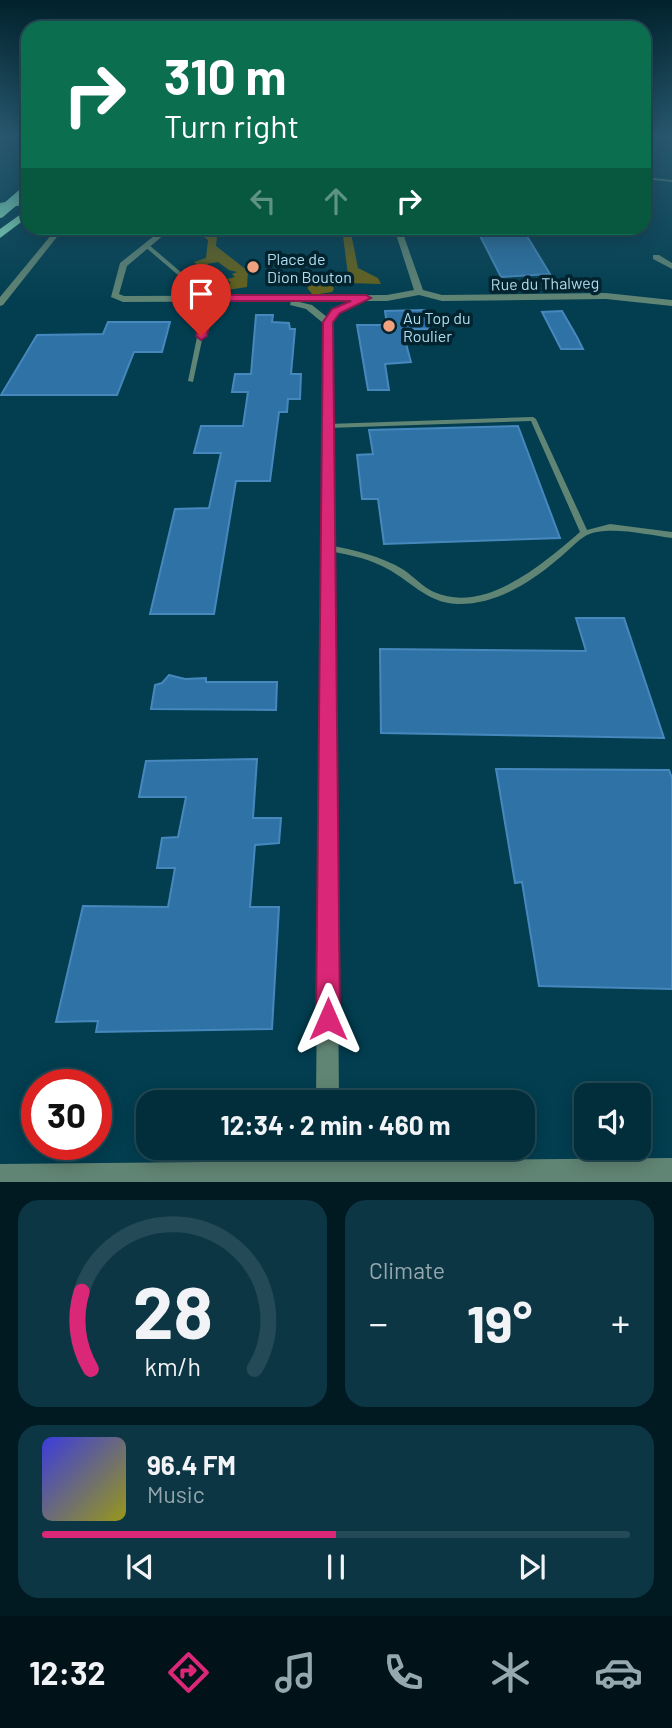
<!DOCTYPE html>
<meta charset="utf-8">
<style>
:root{--surface:#022e3c;--page:#0c3643;--text:#f1f3f6;--muted:#96a8af;--line:#234a56;--accent:#db2777}
body{margin:0;font-family:Barlow,sans-serif;background:var(--page);color:var(--text);height:100vh;display:flex;flex-direction:column;font-size:26px;white-space:nowrap}
*{box-sizing:border-box;margin:0}
p{font-size:23px;color:var(--muted)}
.icon{flex:none;width:38px;height:38px;fill:none;stroke:currentColor;stroke-width:2;stroke-linecap:round;stroke-linejoin:round}
.map{position:relative;height:1182px;overflow:hidden}
.side{display:flex;flex-direction:column;gap:18px;padding:18px;background:#011921;flex:1}
.side>*{flex:none}
.banner{position:absolute;left:21px;top:21px;width:630px;height:214px;border-radius:21px;box-shadow:0 4px 18px #0003,0 0 0 2px var(--line);background:#0b6e4f;color:#fff;overflow:hidden}
.tools{position:absolute;left:574px;top:1083px;display:grid;gap:14px}
.tools a{display:grid;place-items:center;width:77px;height:77px;border-radius:14px;background:var(--surface);box-shadow:0 4px 18px #0003,0 0 0 2px var(--line);font-size:35px}
.speed{position:absolute;left:21px;top:1069px;display:flex;gap:14px;font-size:35px;font-weight:700;text-align:center}
.speed>*{display:grid;place-content:center;width:91px;height:91px;border-radius:50%;background:var(--surface);box-shadow:0 4px 18px #0003,0 0 0 2px var(--line);line-height:1}
.speed .limit{border:10px solid #d22;background:#fff;color:#111}
.pin{position:absolute;display:grid;place-items:center;width:60px;height:60px;color:#fff;margin:-72px -30px;border-radius:50% 50% 50% 0;rotate:-45deg;box-shadow:0 0 7px #0007}
.pin .icon{rotate:45deg}
.me{position:absolute;width:77px;margin:-38px;rotate:0deg;stroke-linejoin:round;filter:drop-shadow(0 0 5px #0008)}
.turn{display:flex;align-items:center;gap:24px;height:147px;padding:0 28px;font-size:32px}
.turn .icon{width:91px;height:91px;stroke-width:2.5}
.turn b{display:block;font-size:49px;line-height:60px}
.lanes{display:flex;align-items:center;height:66px;padding:0 28px;background:#0003;justify-content:center;gap:35px;direction:ltr}
.lanes .off{opacity:.35}
.big{font-size:52px;font-weight:700;line-height:1.1}
.side .tile{flex:1;display:flex;flex-direction:column;justify-content:center;gap:10px;min-width:0;padding:0 24px;border-radius:21px;background:var(--page)}
.side .dial{align-items:center;gap:0}
.dial svg{height:182px;overflow:visible;fill:none;stroke:var(--line);stroke-width:7;stroke-linecap:round;text-anchor:middle}
.dial text{fill:var(--text);stroke:none}
.song{display:flex;align-items:center;gap:21px}
.cover{width:84px;height:84px;border-radius:10px;background:linear-gradient(135deg,hsl(240 70% 55%),hsl(60 70% 35%))}
.played{height:7px;border-radius:4px;background:linear-gradient(90deg,var(--accent) 50%,var(--line) 50%)}
.keys{display:flex;justify-content:space-around;direction:ltr}
.heat{display:flex;justify-content:space-between;align-items:center;font-size:38px;direction:ltr}
.side .tiles{flex:1;display:grid;gap:18px;grid-template-columns:1fr 1fr}
.tile:last-child{grid-column:span 2}
.trip{position:absolute;left:136px;top:1090px;width:399px;height:70px;border-radius:21px;background:var(--surface);box-shadow:0 4px 18px #0003,0 0 0 2px var(--line);font-weight:700;line-height:70px;text-align:center}
.menu{display:flex;height:112px;justify-content:space-around;align-items:center;background:#011218;color:var(--muted)}
.menu .icon{width:49px;height:49px}
.menu .active{color:var(--accent)}
.menu b{font-size:32px;color:var(--text)}
.map>svg:first-child{display:block}
.green{fill:#686219}
.building{fill:#2f73a6;stroke:#4688bd;stroke-width:2}
.lines{fill:none;stroke-linecap:round;stroke-linejoin:round}
.service{fill:#618574;fill-rule:evenodd}
.minor{fill:#618574;fill-rule:evenodd}
.trunk{fill:#8ce0bc;fill-rule:evenodd}
.motorway{fill:#93efc7;fill-rule:evenodd}
.motorway-bridge{stroke:#93efc7;stroke-width:10}
.route{fill:#db2777;stroke:#8e194d;stroke-width:2}
.poi-dot{fill:#f1a17d;stroke:#03232e;stroke-width:2.5}
.labels{text-anchor:middle;dominant-baseline:central;stroke-width:7;stroke-linejoin:round;paint-order:stroke}
.far-poi-label{font-size:16px;fill:#b0dcee;stroke:#03232e;text-anchor:start}
.far-street-label{font-size:16px;fill:#b0dcee;stroke:#03232e}
</style>
<div class="map">
<svg width="672" height="1182" viewBox="0 0 672 1182">
<rect width="100%" height="100%" fill="#023e50"/>
<g class="green">
<path d="M193,228H218L216,246L248,271L247,287L227,290L229,287L227,285L231,283L227,279L235,277L232,274L237,272L229,270L218,262L207,264L211,268L204,270L194,262L206,258L208,240Z"/>
<path d="M342,228H350L358,268L378,278L381,284L349,283Z"/>
<path d="M312,272L332,284L334,289L332,292L313,295L308,289L306,273Z"/>
</g>
<g class="building">
<path d="M476,228H522L550,274L501,277Z"/>
<path d="M425,310L429,329H402L411,362L385,364L389,390H368L357,325H387L385,311Z"/>
<path d="M562,311L577,337L583,349H561L542,312Z"/>
<path d="M256,315H273L272,322L289,323L290,329H295L291,374H301L300,399H288L287,412H279L270,481H236L214,614H150L175,509L209,508L221,453H194L201,426H243L248,392H232L235,374H251Z"/>
<path d="M108,322H170L162,352H134L117,395H1L37,335L103,334Z"/>
<path d="M518,426L560,538L384,544L378,499H362L357,455L373,454L369,430Z"/>
<path d="M576,618H624L664,738L381,733L380,649L586,651Z"/>
<path d="M169,675L185,679L206,678V682H277L276,710L151,709L155,685L162,683Z"/>
<path d="M257,759L253,818H281L279,843L255,845L250,907H279L272,1029L96,1032L98,1021L56,1022L83,906L168,907L175,868H157L162,838L178,837L186,797H139L146,761Z"/>
<path d="M496,769L669,770L672,778V989L539,986L522,882L515,883Z"/>
</g>
<g class="lines">
<g class="service">
<path d="M644,177L672,180V182L644,179Z"/>
<path d="M144,244H148L211,298L193,382L188,381L205,298L144,246Z"/>
<path d="M533,417L536,419L587,530L610,524L672,532V538C649,535 608,525 587,535C579,539 566,553 558,559C530,583 495,605 457,604C426,603 408,578 382,566C364,557 344,554 325,550L324,548L325,546L328,545C355,550 381,556 404,570C414,577 423,587 434,592C485,615 544,563 580,532L531,421L328,428L325,426L328,424Z"/>
</g>
<g class="minor">
<path d="M57,228H64L3,305L0,306V297Z"/>
<path d="M164,228H172L127,266L119,294L124,296L387,295L414,290L394,228H401L423,290L442,295L606,293L672,300V306L606,299L442,301L419,295L387,301H361L339,313L333,322L339,1102H316L323,323L306,309L290,305L291,301L123,302L111,297L120,263ZM295,301H351L333,309L327,317L312,305Z"/>
<path d="M653,255H659L672,263V269L653,259Z"/>
<path d="M316,1148H340V1161L672,1158V1182H0V1164L316,1161Z"/>
</g>
<g class="trunk">
<path d="M667,137L644,142V138Z"/>
<path d="M28,198V204L0,209V203Z"/>
</g>
<path class="motorway" d="M28,209V217L0,238V229Z"/>
<path class="motorway-bridge" d="M0,213L28,189"/>
</g>
<linearGradient id="sky" x2="0" y2="1"><stop stop-color="#01222c"/><stop offset="0.45" stop-color="#28586f"/><stop offset="1" stop-color="#28586f" stop-opacity="0"/></linearGradient>
<rect width="672" height="303" fill="url(#sky)"/>
<path class="route" d="M208,295H366L371,298L340,313L333,322L340,1019L337,1028L328,1031L319,1028L316,1019L323,322L332,309L351,301H213L207,336L201,340L196,336L203,298Z"/>
<g class="poi-dot">
<circle cx="253" cy="267" r="7"/>
<circle cx="389" cy="326" r="7"/>
</g>
<g class="labels">
<g class="far-poi-label">
<text x="267" y="258">Place de<tspan x="267" dy="18">Dion Bouton</tspan></text>
<text x="403" y="317">Au Top du<tspan x="403" dy="18">Roulier</tspan></text>
</g>
<g class="far-street-label">
<text transform="translate(545 283) rotate(-1)">Rue du Thalweg</text>
</g>
</g>
</svg>
<div class="tools">
<a><svg class="icon" aria-label="sound" viewBox="0 0 24 24"><path d="M4 9h4l5-4v14l-5-4H4zM17 9q2 3 0 6"/></svg></a>
</div>
<div class="speed"><div class="limit">30</div></div>
<div class="pin" style="left:201px;top:336px;background:#d93025"><svg class="icon" aria-label="arrive" viewBox="0 0 24 24"><path d="M6 21V4h12l-3 4 3 4H6"/></svg></div>
<svg class="me" style="left:328px;top:1019px" viewBox="-20 -20 40 40"><path d="M0-17L14 15 0 8-14 15z" fill="#db2777" stroke="#fff" stroke-width="4"/></svg>
<div class="trip">12:34 · 2 min · 460 m</div>
<div class="banner">
<div class="turn"><svg class="icon" aria-label="right" viewBox="0 0 24 24"><path d="M7 20v-9h11M14 6l5 5-5 5"/></svg><div><b>310 m</b>Turn right</div></div>
<div class="lanes"><svg class="icon off" aria-label="left" viewBox="0 0 24 24"><path d="M17 20v-9H6M10 6l-5 5 5 5"/></svg><svg class="icon off" aria-label="ahead" viewBox="0 0 24 24"><path d="M12 20V5M6 11l6-6 6 6"/></svg><svg class="icon" aria-label="right" viewBox="0 0 24 24"><path d="M7 20v-9h11M14 6l5 5-5 5"/></svg></div>
</div>
</div>
<section class="side">
<div class="tiles">
<div class="tile dial"><svg viewBox="0 0 100 80">
<path d="M14 69A42 42 0 1 1 86 69"/>
<path d="M14 69A42 42 0 0 1 10 35" stroke="#db2777"/>
<text x="50" y="56" font-size="32" font-weight="700">28</text>
<text x="50" y="72" font-size="11">km/h</text>
</svg></div>
<div class="tile"><p>Climate</p>
<div class="heat"><a>−</a><b class="big">19°</b><a>+</a></div>
</div>
<div class="tile">
<div class="song"><i class="cover"></i><div><b>96.4 FM</b><p>Music</p></div></div>
<div class="played"></div>
<div class="keys"><svg class="icon" aria-label="previous" viewBox="0 0 24 24"><path d="M18 5L8 12l10 7zM5 5v14"/></svg><svg class="icon" aria-label="pause" viewBox="0 0 24 24"><path d="M8 5v14M16 5v14"/></svg><svg class="icon" aria-label="next" viewBox="0 0 24 24"><path d="M6 5l10 7-10 7zM19 5v14"/></svg></div>
</div>
</div>
</section>
<nav class="menu">
<b>12:32</b>
<svg class="icon active" aria-label="directions" viewBox="0 0 24 24"><path d="M12 3l9 9-9 9-9-9zM9 14v-3h6M13 9l2 2-2 2"/></svg>
<svg class="icon" aria-label="music" viewBox="0 0 24 24"><path d="M9 18V5l10-2v13"/><circle cx="6" cy="18" r="3"/><circle cx="16" cy="16" r="3"/></svg>
<svg class="icon" aria-label="phone" viewBox="0 0 24 24"><path d="M5 4h4l2 5-3 2q2 4 5 5l2-3 5 2v4C11 20 4 13 5 4z"/></svg>
<svg class="icon" aria-label="climate" viewBox="0 0 24 24"><path d="M12 3v18M4 7l16 10M4 17L20 7"/></svg>
<svg class="icon" aria-label="car" viewBox="0 0 24 24"><path d="M5 17H2v-5l4-1 3-4h7l3 4 3 1v5h-3M9 17h6M6 11h13"/><circle cx="7" cy="17" r="2"/><circle cx="17" cy="17" r="2"/></svg>
</nav>
